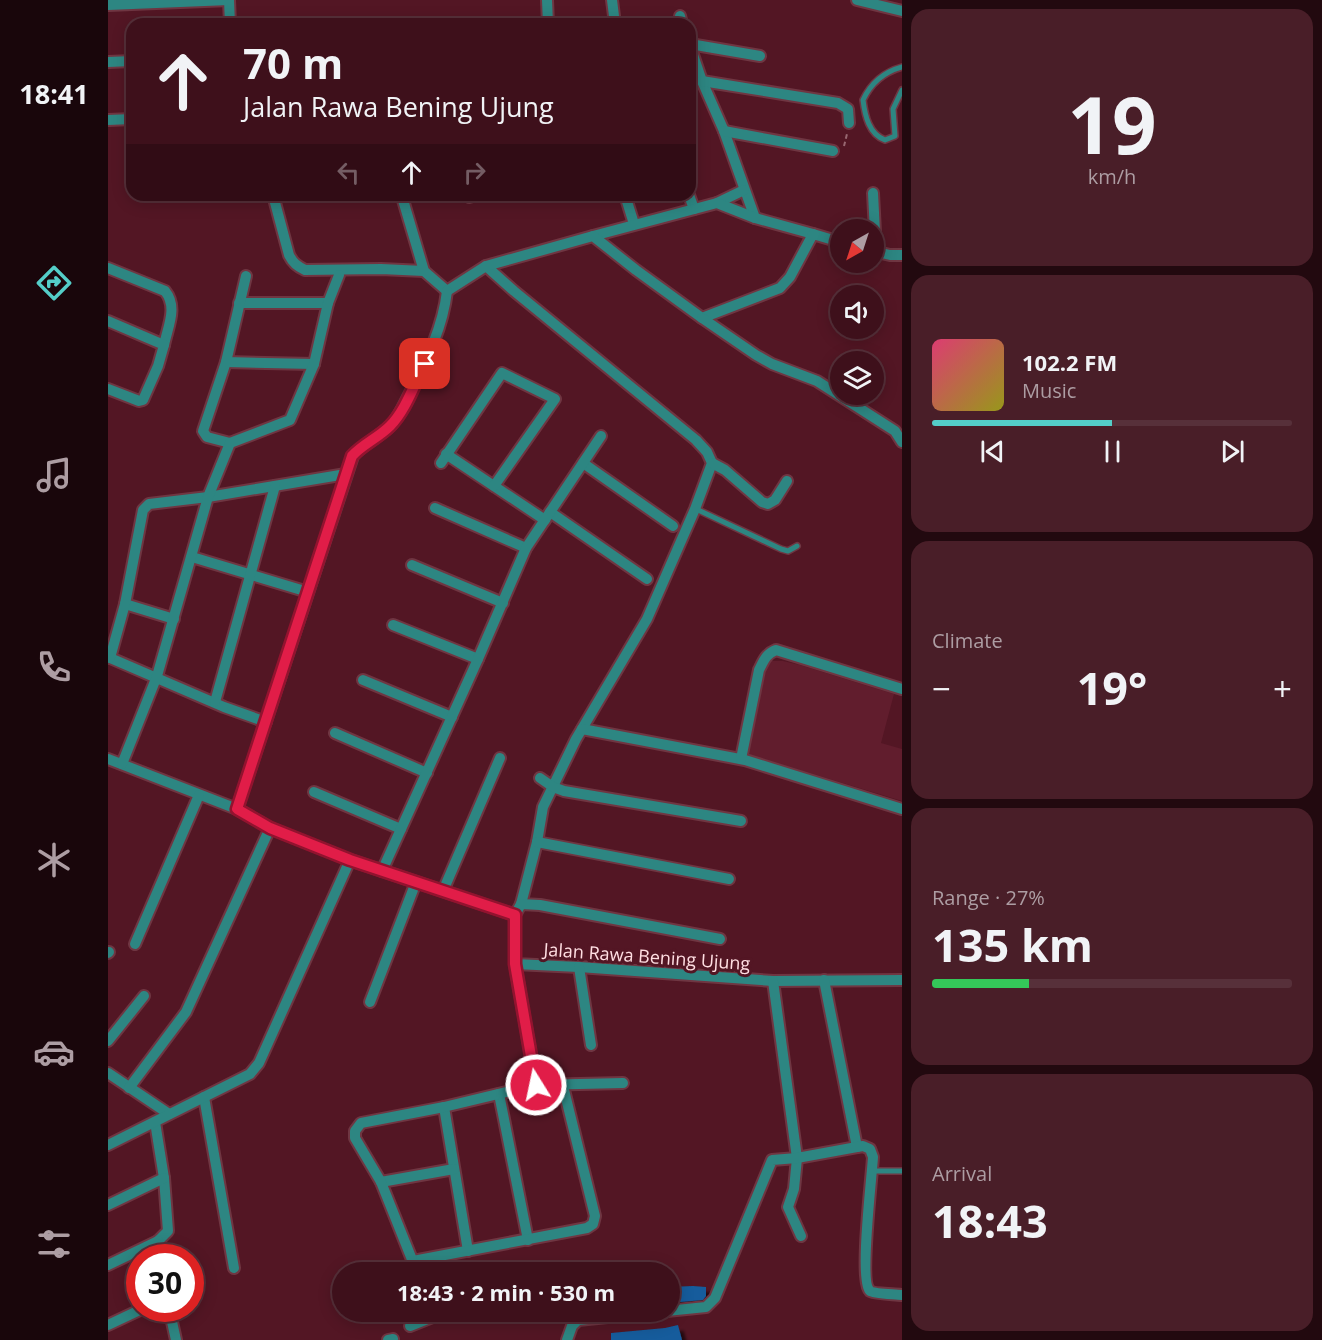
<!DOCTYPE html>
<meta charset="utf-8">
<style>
:root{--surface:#3e101b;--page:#491e28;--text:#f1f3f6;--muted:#ad9da3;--line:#57303a;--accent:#54cdc8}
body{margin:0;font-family:"Open Sans",sans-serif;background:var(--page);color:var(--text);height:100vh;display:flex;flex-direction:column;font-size:22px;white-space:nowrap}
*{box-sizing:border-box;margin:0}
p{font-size:20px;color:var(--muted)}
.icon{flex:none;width:33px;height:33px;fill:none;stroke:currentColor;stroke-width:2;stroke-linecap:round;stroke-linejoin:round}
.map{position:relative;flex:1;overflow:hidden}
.details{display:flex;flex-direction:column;gap:9px;padding:9px;background:#22090f;width:420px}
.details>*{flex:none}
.hud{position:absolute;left:18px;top:18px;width:570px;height:183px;border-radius:18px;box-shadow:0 3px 15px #0003,0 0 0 2px var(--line);background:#3e101b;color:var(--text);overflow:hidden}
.needle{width:39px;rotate:219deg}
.tools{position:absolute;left:722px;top:219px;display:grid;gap:12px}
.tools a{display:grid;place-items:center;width:54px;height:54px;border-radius:50%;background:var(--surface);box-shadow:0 3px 15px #0003,0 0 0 2px var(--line);font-size:30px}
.speed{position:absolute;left:18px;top:1244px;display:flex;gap:12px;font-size:30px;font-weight:700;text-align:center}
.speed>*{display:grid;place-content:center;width:78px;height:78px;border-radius:50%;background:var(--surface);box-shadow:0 3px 15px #0003,0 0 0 2px var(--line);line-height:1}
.speed .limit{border:9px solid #d22;background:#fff;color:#111}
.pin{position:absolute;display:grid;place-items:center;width:51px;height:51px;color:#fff;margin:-26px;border-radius:12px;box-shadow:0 3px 9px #0006}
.me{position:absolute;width:66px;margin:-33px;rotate:350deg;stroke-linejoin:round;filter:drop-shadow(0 0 4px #0008)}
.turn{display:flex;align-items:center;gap:21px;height:126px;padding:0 18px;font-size:27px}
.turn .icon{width:78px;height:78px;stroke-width:2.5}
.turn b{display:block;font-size:42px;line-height:51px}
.lanes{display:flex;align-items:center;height:57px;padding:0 18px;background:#0003;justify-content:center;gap:30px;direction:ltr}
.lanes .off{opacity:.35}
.big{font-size:45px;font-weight:700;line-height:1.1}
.details .widget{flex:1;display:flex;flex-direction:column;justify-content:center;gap:9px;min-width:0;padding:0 21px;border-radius:18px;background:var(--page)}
.details .dial{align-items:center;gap:0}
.dial b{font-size:78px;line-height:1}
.song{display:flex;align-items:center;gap:18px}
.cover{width:72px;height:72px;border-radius:9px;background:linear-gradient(135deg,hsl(340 70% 55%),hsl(60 70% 35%))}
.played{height:6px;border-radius:3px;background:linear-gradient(90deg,var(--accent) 50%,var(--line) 50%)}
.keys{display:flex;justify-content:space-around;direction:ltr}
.heat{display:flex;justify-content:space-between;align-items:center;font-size:33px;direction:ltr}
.charge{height:9px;border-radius:4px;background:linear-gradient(90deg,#34c759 27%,var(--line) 0)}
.trip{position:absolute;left:224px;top:1262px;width:348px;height:60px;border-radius:30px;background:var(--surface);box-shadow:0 3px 15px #0003,0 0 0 2px var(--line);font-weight:700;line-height:60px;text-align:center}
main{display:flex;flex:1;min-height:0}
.tab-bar{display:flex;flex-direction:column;width:108px;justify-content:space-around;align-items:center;background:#19060b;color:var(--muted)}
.tab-bar .icon{width:42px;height:42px}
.tab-bar .on{color:var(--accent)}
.tab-bar b{font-size:27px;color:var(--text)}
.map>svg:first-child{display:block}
.built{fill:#611d2d}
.building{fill:#145c9c;filter:url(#shadow)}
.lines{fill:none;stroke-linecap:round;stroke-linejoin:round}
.lane-casing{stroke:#6f3642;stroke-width:8}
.street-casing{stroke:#6f3642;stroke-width:14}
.path{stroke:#986771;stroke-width:2;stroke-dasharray:4.5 3;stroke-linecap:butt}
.lane{stroke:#2d8682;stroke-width:5}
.street{stroke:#2d8682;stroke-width:10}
.route-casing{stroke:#92132f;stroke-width:15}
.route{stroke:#e11d48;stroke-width:10}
.labels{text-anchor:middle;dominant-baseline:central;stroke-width:6;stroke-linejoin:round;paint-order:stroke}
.street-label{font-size:18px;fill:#ffdee2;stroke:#531624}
</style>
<main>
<nav class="tab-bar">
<b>18:41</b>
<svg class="icon on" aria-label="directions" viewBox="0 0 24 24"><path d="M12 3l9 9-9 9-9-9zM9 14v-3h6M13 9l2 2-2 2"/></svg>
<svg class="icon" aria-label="music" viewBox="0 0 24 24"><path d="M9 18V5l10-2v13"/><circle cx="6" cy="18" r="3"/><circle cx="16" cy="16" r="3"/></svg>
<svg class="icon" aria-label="phone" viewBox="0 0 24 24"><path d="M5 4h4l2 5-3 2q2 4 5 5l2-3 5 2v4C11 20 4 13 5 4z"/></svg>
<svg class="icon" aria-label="climate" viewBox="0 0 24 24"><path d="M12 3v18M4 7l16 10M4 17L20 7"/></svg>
<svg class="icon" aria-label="car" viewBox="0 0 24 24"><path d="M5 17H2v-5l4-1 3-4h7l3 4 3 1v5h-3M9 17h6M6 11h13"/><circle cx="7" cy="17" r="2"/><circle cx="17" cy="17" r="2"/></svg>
<svg class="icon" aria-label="filters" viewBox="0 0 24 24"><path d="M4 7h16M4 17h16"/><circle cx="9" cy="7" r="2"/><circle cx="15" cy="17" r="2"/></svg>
</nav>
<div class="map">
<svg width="794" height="1340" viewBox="0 0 794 1340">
<defs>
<filter id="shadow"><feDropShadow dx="5.5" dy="5.5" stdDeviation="1.5" flood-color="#0009"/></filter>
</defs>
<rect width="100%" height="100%" fill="#531624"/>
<path class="built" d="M660,661H675L692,665L786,694L773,743L794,749V801L639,754Z"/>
<g class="building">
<path d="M585,1286L598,1287V1296L595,1300L561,1303V1287Z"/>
<path d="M570,1325L574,1340H503V1333L557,1328Z"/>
</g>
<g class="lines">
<g class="lane-casing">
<g id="lane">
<path d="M794,67C776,72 763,83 755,100C757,116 761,134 777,140L787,136L785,109L794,90"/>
<path d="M588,509L673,549L680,551L689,546"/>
<path d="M764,1171H794"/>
</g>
</g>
<g class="street-casing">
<g id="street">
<path d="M121,0L122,24"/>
<path d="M439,0L440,24"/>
<path d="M504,0L507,24"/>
<path d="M749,0L794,11"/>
<path d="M0,5L121,0"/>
<path d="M572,16L574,24"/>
<path d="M582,44L652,56"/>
<path d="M582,46L594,81L616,131L647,218"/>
<path d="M0,62L24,61"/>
<path d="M594,81L730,103L740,109L741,123"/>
<path d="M0,120L24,119"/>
<path d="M616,131L725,151"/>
<path d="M765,193L768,252"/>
<path d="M165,195L181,255C185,263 189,266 197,270L273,269L316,271"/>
<path d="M517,195L526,224"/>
<path d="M581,195L586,209"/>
<path d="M361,197L368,195"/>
<path d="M295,200L316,271L339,291"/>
<path d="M609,203L636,190"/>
<path d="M485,236L609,203L647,218L705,234"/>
<path d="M765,251L782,255H794"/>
<path d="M378,266L406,291L588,440L599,452L604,463L587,509L539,619L468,739L435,807L429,842L413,904L407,915"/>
<path d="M0,268L57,291C70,307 60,326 56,345"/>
<path d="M339,291L378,266L485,236L528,270L594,318L672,288L682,277L705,234L732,242"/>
<path d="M131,303H220"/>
<path d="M594,318L648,355L664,364L709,381L787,431L794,442"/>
<path d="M0,321L56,345L50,366L35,400L31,401L0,389"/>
<path d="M118,362L206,364"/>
<path d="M122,443L99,437L95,431L118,362L138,276"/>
<path d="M338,454L437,520"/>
<path d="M333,463L394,373L447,399L386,486"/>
<path d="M475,463L565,526"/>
<path d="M604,463L617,470L654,502L660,504L667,500L679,481"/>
<path d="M327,508L418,548"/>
<path d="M442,512L539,579"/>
<path d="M84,557L200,592"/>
<path d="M304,565L395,603"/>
<path d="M17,604L66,619"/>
<path d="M285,625L370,659"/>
<path d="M0,657L116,707L158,722"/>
<path d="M2,658L17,604L35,510L41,504L100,497L238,474"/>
<path d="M255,680L344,717"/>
<path d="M107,702L167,486"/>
<path d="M474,729L637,760L794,809"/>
<path d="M227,733L319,773"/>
<path d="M0,759L129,809L162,828L242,860L407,915V964L471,967L665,981L794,980"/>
<path d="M633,759L651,670C656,660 658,654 668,650L794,689"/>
<path d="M14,764L49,676L100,497L122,443L182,420L206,364L220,303L231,275"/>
<path d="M432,778L445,787L456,791L633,821"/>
<path d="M206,792L293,829"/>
<path d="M129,809L245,456C256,443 272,437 284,424C292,415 297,402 303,391C319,359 335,327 339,291"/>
<path d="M429,842L621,879"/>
<path d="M274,871L370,659L418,548L493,436"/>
<path d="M335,891L392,758"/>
<path d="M413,904L432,905L612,939"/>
<path d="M27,944L91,795"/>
<path d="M0,953L1,952"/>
<path d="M471,967L483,1045"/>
<path d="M716,980L749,1147"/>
<path d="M665,981L689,1158L686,1189L680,1207L693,1236"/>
<path d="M262,1002L308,882"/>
<path d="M0,1041L36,996"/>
<path d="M0,1073L61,1114"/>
<path d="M428,1085L515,1083"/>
<path d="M21,1088L78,1012L162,828"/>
<path d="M391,1094L420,1240"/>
<path d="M96,1097L126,1268"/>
<path d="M336,1107L360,1251"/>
<path d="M47,1122L56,1178L60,1231L50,1241L53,1257"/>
<path d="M0,1145L142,1074L151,1063L242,860"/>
<path d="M273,1182L346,1169"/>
<path d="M0,1205L56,1178"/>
<path d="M305,1261L479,1228L485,1224L487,1216L455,1086"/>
<path d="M0,1265L50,1241"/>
<path d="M309,1272L273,1182L247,1138V1131L253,1123L336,1107L428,1085L407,964"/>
<path d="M61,1308L68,1340"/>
<path d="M327,1316L351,1311"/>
<path d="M0,1325L36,1308"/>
<path d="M302,1326L327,1316L325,1311"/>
<path d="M280,1340L285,1339"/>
<path d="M459,1340L464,1326L470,1320L598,1307L607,1298L664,1160L689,1158L749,1147L755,1146L762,1149L765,1157C764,1176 751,1282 762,1291C766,1294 787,1294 794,1295"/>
</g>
</g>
<path class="path" d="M736,146L739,134"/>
<use href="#lane" class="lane"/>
<use href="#street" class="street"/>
</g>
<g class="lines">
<g class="route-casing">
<path id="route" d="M317,364C306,384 298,410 282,426C270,438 255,444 244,456L129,809L162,828L242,860L407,915V964L428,1085"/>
</g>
<use href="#route" class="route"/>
</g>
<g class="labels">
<g class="street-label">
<text transform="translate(539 956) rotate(4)">Jalan Rawa Bening Ujung</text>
</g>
</g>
</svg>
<div class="tools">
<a><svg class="needle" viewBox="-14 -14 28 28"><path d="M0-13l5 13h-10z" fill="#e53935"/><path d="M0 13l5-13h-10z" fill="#ad9da3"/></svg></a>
<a><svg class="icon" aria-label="sound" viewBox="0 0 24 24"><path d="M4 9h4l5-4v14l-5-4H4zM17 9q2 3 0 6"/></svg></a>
<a><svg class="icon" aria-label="layers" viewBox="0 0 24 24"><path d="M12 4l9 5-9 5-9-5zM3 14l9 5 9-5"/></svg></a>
</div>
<div class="speed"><div class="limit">30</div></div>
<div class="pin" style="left:317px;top:364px;background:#d93025"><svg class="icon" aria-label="arrive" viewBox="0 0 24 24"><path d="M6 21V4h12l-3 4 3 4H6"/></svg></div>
<svg class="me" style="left:428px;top:1085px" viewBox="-20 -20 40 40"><circle r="17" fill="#e11d48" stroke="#fff" stroke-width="3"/><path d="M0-11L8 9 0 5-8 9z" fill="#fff"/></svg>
<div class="trip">18:43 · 2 min · 530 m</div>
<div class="hud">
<div class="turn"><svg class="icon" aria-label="ahead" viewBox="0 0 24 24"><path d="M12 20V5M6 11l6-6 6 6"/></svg><div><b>70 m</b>Jalan Rawa Bening Ujung</div></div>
<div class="lanes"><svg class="icon off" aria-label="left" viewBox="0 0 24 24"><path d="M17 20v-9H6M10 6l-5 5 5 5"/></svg><svg class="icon" aria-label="ahead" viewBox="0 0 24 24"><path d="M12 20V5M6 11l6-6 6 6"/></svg><svg class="icon off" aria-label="right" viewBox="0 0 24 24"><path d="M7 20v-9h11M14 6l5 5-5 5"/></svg></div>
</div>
</div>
<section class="details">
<div class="widget dial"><b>19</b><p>km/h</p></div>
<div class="widget">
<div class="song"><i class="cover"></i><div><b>102.2 FM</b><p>Music</p></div></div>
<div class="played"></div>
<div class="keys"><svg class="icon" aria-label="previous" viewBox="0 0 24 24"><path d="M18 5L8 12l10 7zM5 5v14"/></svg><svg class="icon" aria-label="pause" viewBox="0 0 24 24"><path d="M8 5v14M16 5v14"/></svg><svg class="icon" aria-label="next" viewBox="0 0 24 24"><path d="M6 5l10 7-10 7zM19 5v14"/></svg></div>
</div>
<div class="widget"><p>Climate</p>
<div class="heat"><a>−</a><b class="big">19°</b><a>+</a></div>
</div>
<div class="widget"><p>Range · 27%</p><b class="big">135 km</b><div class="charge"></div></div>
<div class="widget"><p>Arrival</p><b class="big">18:43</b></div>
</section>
</main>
